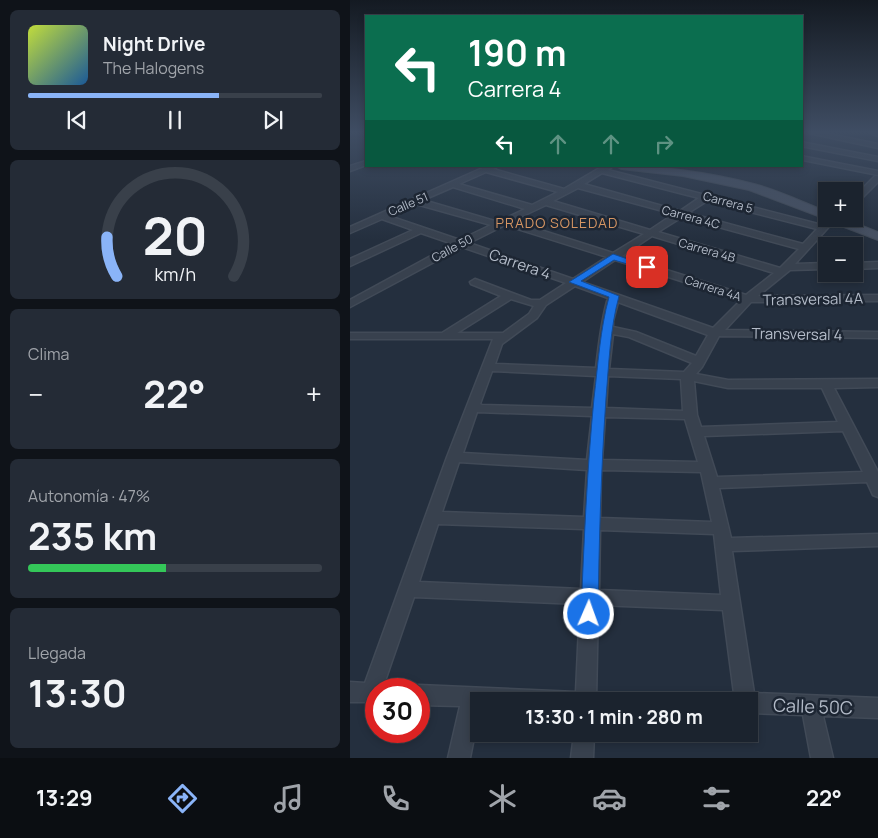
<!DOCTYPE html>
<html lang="es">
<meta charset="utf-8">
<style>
:root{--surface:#1b232e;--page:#242b36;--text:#f1f3f6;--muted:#a0a4aa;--line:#39404a;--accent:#8ab4f8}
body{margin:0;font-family:Manrope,sans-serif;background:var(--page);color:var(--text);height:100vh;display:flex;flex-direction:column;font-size:19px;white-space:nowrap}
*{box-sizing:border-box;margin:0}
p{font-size:16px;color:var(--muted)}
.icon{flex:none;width:28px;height:28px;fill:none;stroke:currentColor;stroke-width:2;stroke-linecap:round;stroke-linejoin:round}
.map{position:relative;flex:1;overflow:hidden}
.drawer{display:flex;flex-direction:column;gap:10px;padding:10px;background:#0f1319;width:350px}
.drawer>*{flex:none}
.hud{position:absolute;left:15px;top:15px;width:438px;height:152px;border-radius:0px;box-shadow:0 2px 8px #0003,0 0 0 1px var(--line);background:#0b6e4f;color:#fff;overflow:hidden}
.buttons{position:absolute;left:468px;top:182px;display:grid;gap:10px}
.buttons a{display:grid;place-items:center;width:45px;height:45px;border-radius:0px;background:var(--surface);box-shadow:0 2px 8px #0003,0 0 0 1px var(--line);font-size:25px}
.speed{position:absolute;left:15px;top:678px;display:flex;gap:10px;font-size:25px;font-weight:700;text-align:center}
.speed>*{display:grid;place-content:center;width:65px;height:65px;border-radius:50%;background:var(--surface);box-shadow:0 2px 8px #0003,0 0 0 1px var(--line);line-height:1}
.speed .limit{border:8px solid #d22;background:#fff;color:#111}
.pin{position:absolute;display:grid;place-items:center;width:42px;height:42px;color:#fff;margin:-21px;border-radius:10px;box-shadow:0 2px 8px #0006}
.me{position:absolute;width:55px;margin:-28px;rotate:2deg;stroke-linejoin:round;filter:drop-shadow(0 0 4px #0008)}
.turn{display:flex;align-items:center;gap:18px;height:105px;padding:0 20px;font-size:22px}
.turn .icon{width:65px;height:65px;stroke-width:2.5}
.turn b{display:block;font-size:35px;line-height:42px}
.lanes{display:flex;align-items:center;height:48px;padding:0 20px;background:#0003;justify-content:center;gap:25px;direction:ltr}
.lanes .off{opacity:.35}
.big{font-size:38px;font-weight:700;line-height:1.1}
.drawer .tile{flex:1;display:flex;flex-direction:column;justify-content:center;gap:8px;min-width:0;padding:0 18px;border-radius:8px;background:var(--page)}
.drawer .dial{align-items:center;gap:0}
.dial svg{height:130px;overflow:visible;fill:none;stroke:var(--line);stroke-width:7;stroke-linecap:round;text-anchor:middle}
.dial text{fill:var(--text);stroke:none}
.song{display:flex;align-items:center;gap:15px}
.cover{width:60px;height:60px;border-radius:8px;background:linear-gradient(135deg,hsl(70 70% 55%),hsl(210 70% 35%))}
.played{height:5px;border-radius:2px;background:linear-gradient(90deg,var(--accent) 65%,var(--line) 65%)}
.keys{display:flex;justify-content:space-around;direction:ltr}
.heat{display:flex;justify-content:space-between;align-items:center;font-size:28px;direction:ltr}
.charge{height:8px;border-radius:4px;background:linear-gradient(90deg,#34c759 47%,var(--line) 0)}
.trip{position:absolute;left:120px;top:692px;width:288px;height:50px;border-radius:0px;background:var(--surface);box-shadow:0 2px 8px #0003,0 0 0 1px var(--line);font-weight:700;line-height:50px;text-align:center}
.dock{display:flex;height:80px;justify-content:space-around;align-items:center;background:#0b0e12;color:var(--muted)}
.dock .icon{width:35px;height:35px}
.dock .on{color:var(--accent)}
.dock b{font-size:22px;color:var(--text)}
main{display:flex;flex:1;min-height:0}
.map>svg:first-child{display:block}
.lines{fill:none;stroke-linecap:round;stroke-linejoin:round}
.minor-casing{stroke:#414a57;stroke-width:3}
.secondary-casing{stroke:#414a57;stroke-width:2}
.minor{fill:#38414e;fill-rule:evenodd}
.secondary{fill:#465061;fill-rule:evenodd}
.route{fill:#1a73e8;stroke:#114b97}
.labels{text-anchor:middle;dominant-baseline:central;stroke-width:5;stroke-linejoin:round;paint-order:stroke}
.far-street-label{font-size:12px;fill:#b4bcc9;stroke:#1d2633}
.far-neighbourhood-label{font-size:14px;letter-spacing:1px;fill:#d59563;stroke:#1d2633}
.street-label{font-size:15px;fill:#b4bcc9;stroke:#1d2633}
.near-street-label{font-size:18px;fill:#b4bcc9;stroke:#1d2633}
</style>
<main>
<section class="drawer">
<div class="tile">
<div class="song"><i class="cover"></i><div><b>Night Drive</b><p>The Halogens</p></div></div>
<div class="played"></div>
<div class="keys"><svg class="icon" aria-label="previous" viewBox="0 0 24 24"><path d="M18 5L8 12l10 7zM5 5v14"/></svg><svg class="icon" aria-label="pause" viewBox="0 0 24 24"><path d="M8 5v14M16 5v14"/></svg><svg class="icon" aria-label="next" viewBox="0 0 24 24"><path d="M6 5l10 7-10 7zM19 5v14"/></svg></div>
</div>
<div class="tile dial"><svg viewBox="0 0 100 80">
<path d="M14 69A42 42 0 1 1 86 69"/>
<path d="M14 69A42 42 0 0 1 8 45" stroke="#8ab4f8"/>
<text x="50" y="56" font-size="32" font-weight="700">20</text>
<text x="50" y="72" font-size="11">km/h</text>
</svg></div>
<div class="tile"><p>Clima</p>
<div class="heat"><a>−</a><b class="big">22°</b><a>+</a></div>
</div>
<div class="tile"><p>Autonomía · 47%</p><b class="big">235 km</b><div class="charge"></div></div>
<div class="tile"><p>Llegada</p><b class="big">13:30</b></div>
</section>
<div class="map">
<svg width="528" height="758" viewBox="0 0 528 758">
<rect width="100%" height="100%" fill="#242f3e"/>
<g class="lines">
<g class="minor-casing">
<g id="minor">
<path d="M459,133H474L528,144V148Z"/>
<path d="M521,133H528V136L522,134Z"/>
<path d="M451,142L528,157V161L451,146Z"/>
<path d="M451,156L528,171V175L453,160Z"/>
<path d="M16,161V165L0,171V166Z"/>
<path d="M137,166H148L143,169L214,189L253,166H263L258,170L472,225L477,219H486L445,264L476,263V269L440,270L408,296L528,295V301L401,302L375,330L528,332V338L369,336L352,367L346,374L378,380L528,379V387L484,388L528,472V497L523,495L517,482L369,488L381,538L528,534V546L382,551L404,693L528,698V718L473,716L483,758H461L453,715L399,713V701H385L373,610L248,605L246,701H129V713L120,758H98L110,706L69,705V689L62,688L69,685L226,692L230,604L64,597L33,687L34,689H26V702H0V682L15,683L97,457L143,339H0V333H92L151,296L121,284L120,282L125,279L181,300H190L216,283L112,247L0,307V300L103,244L71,233L0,266V259L63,230L32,219L0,233V227ZM136,172L208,192L182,205L109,184ZM252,173L349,198L330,211L234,184ZM103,187L175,209L148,222L73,200ZM228,188L324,214L300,230L203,201ZM357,201L467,229L453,244L338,213ZM66,204L141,225L110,240L39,216ZM196,205L294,234L263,253L162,221ZM332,217L449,249L430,268L308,232ZM155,225L257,257L223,279L119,243ZM302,236L424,273L396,295L272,256ZM265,260L391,300L363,328L232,282ZM225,286L258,298C251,321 249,344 246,368L145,364L152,344L187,318L196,305ZM161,299L184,306L179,314L153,333H107ZM268,302L358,335L346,356L286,332L263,327V321ZM263,334L279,337L342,363L334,372L259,369ZM142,371L246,376L242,408L132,405L130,404ZM258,376L331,379L333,411L256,408ZM344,381L378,388H472L488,422L351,427L347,415ZM127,412L242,416L237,460L113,453ZM255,417L335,419L348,462L252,460ZM493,431L513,472L367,477L354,436ZM109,462L237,470L234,517L92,512ZM251,470L351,472L362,522L250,518ZM88,524L234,529L231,589L69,582ZM250,530L364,534L371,595L249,590Z"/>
<path d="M525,176H528V182L507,203H504V197Z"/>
<path d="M528,262V268L504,269V263Z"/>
<path d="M224,734H244L243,758H221Z"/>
</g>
</g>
<g class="secondary-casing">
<g id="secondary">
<path d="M266,166C313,166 358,172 404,184C428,190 452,202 476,211V219L399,190L333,176L271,169Z"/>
<path d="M479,219H495L528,232V240L481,222Z"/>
</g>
</g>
<use href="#minor" class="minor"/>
<use href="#secondary" class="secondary"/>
</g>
<linearGradient id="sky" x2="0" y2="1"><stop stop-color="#141a22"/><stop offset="0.55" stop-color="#3f4d63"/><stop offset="1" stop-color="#3f4d63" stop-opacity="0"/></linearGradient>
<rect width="528" height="240" fill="url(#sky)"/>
<path class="route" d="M263,254L301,267L297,270L264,260L231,281L269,296C260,329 259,363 256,398C251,470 249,542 248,614L245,619L239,622L234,619L231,614C234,542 237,470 244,398C248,365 250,330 259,297L219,282Z"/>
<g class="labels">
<g class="far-street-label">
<text transform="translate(378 202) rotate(15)">Carrera 5</text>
<text transform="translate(58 204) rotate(-23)">Calle 51</text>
<text transform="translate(341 217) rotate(15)">Carrera 4C</text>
<text transform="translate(102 248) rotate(-28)">Calle 50</text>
<text transform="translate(357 250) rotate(16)">Carrera 4B</text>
<text transform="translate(363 288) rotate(18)">Carrera 4A</text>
</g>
<g class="far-neighbourhood-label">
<text x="207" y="222">PRADO SOLEDAD</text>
</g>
<g class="street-label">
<text transform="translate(170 264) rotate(19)">Carrera 4</text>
<text transform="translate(463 299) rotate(-1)">Transversal 4A</text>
<text transform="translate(447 334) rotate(1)">Transversal 4</text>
</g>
<g class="near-street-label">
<text transform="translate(463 706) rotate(2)">Calle 50C</text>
</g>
</g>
</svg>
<div class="buttons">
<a>+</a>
<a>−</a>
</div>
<div class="speed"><div class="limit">30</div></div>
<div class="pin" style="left:297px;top:267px;background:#d93025"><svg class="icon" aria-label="arrive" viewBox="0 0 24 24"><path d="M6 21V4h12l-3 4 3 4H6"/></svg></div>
<svg class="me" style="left:239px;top:614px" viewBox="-20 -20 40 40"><circle r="17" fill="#1a73e8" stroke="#fff" stroke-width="3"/><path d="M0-11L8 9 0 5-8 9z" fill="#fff"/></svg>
<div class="trip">13:30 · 1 min · 280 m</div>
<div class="hud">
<div class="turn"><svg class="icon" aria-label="left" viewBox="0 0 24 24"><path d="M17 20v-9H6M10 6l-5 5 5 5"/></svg><div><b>190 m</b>Carrera 4</div></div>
<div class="lanes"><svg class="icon" aria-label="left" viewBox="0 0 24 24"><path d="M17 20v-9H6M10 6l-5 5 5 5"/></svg><svg class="icon off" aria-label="ahead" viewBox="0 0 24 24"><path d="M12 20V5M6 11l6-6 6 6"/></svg><svg class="icon off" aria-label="ahead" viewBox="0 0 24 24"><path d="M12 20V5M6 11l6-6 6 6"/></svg><svg class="icon off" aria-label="right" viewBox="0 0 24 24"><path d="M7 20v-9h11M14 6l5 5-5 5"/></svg></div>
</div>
</div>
</main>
<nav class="dock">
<b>13:29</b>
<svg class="icon on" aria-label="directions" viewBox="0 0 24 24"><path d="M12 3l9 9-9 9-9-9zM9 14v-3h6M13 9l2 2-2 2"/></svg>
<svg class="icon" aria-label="music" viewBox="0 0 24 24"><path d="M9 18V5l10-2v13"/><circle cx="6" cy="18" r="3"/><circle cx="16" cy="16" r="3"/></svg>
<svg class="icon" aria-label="phone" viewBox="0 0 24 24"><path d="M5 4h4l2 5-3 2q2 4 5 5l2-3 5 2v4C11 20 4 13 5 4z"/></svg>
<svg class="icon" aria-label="climate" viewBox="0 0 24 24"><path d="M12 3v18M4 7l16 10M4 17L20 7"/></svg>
<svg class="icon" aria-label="car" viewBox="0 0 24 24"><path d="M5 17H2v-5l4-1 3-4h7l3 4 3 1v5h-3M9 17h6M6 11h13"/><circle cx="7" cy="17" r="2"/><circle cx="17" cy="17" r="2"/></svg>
<svg class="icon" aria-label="filters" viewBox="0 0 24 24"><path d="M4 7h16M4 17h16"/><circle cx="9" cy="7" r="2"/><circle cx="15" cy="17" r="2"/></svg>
<b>22°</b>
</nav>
